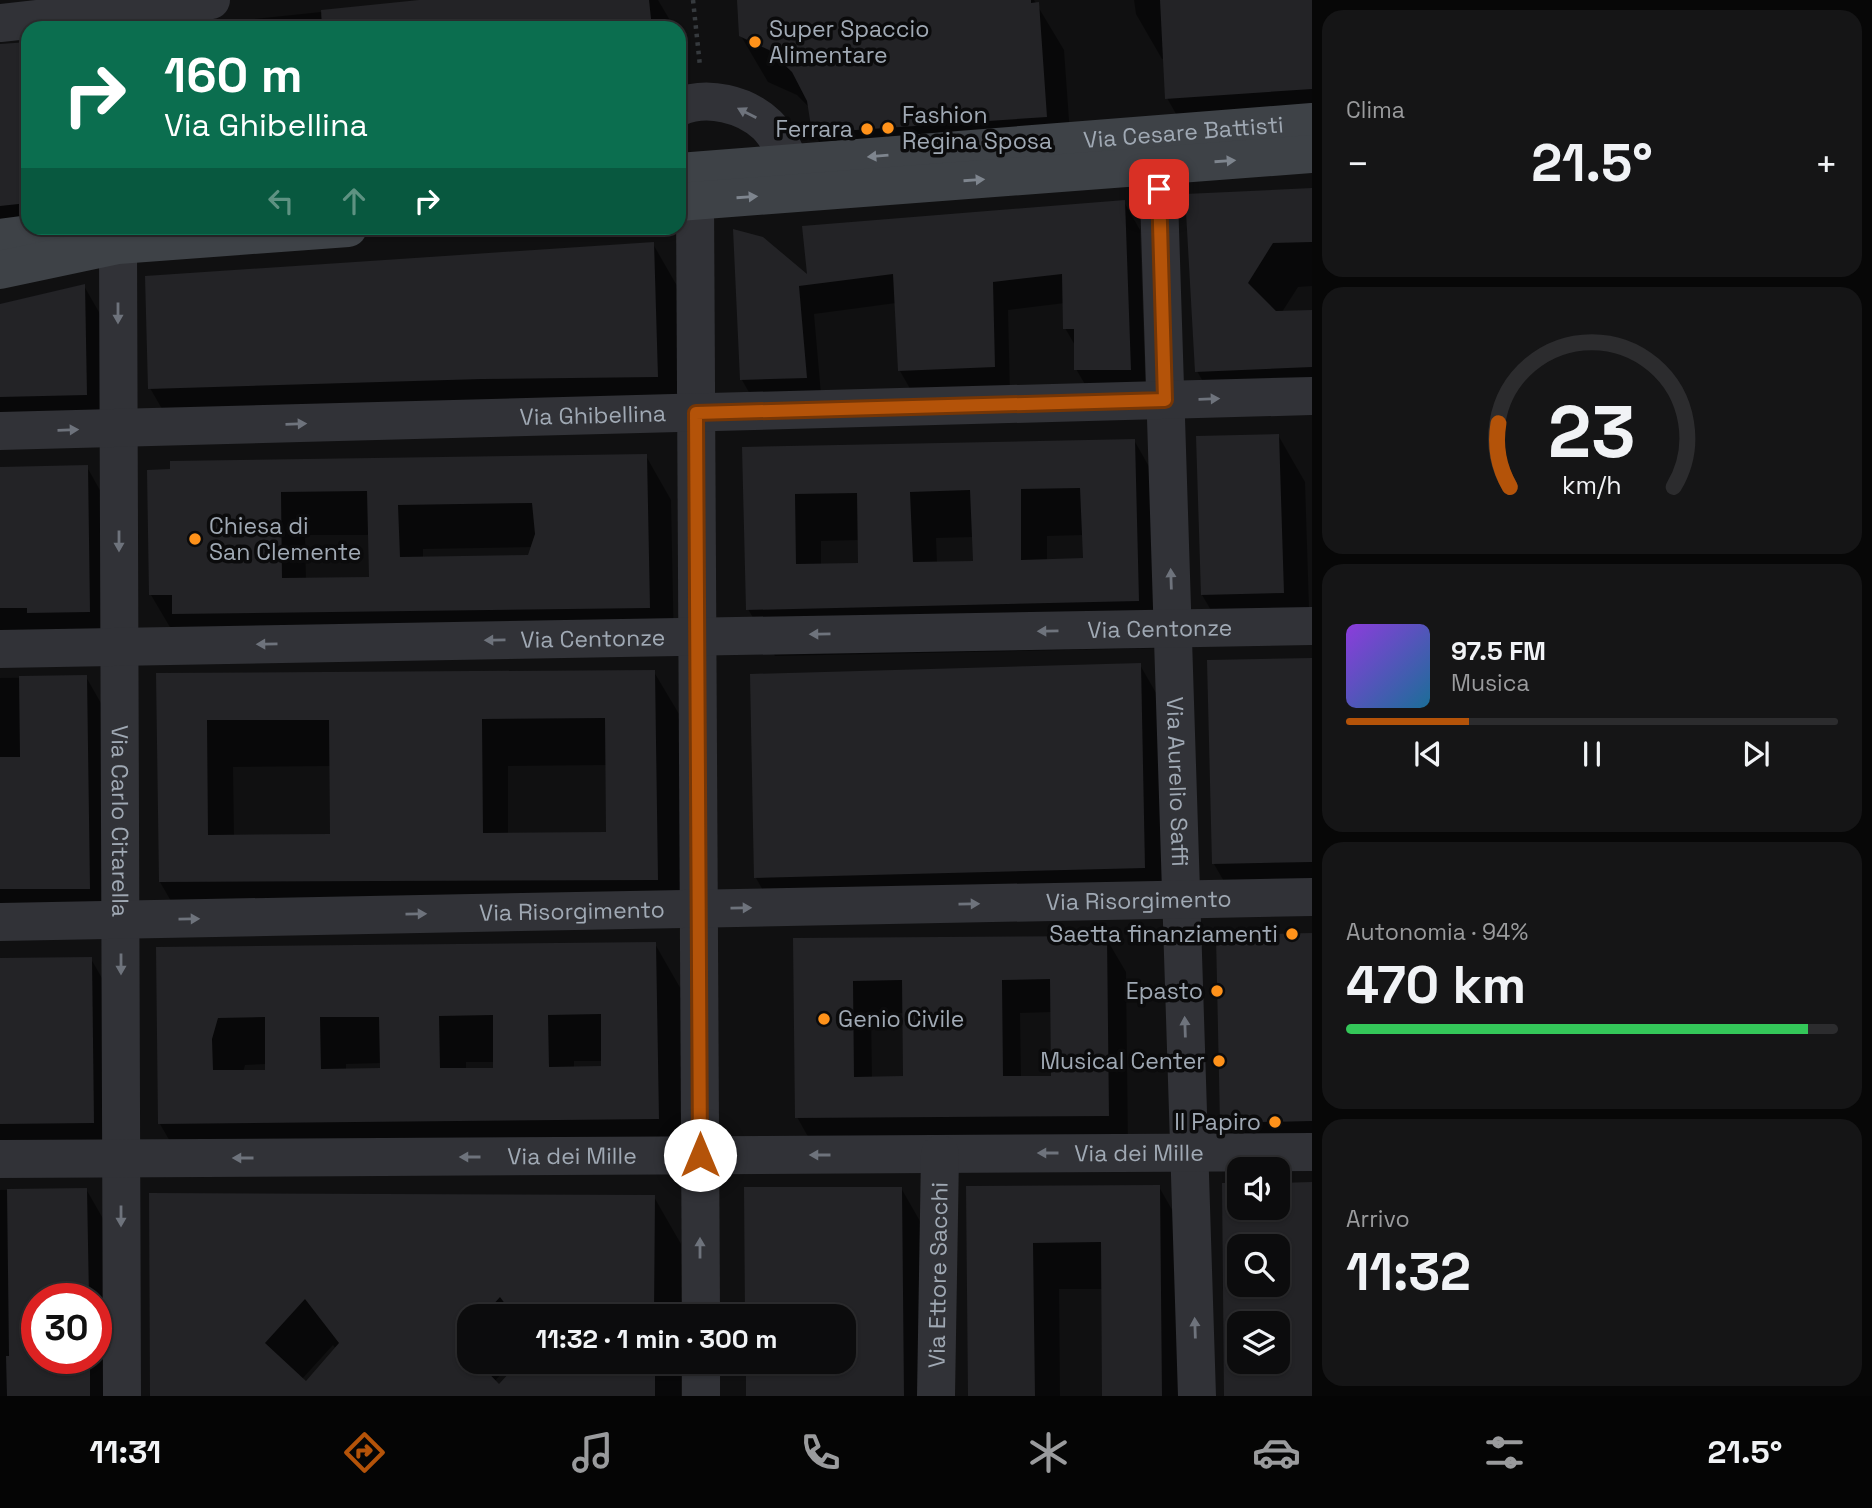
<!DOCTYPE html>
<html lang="it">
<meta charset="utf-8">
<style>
:root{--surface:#0c0c0d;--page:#151516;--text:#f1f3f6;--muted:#9a9b9d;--line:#2c2c2e;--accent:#b45309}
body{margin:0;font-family:"Space Grotesk",sans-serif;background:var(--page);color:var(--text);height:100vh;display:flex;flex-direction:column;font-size:26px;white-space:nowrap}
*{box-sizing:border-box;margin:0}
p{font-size:23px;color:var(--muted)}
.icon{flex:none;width:38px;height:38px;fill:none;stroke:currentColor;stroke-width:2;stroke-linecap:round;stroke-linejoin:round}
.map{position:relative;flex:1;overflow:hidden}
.drawer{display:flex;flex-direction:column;gap:10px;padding:10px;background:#070707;width:560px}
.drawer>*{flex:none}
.top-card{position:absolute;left:21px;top:21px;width:665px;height:214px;border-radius:21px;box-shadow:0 2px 5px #0004,0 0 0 2px var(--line);background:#0b6e4f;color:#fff;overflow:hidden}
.fabs{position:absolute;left:1227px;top:1157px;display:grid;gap:14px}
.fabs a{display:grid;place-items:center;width:63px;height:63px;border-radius:14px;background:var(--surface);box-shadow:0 2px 5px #0004,0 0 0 2px var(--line);font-size:35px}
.speed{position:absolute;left:21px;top:1283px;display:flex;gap:14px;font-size:35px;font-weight:700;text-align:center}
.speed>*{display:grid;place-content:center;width:91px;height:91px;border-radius:50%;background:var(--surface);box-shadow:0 2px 5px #0004,0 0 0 2px var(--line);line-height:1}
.speed .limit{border:10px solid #d22;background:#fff;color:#111}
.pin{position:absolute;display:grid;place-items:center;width:60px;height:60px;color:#fff;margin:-30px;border-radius:14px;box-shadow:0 4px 10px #0006}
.me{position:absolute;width:77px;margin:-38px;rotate:0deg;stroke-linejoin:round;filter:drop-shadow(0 0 5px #0008)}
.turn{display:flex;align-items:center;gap:24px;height:147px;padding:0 28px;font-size:32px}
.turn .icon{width:91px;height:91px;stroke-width:2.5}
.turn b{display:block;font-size:49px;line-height:60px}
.lanes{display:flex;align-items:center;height:66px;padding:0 28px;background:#0003;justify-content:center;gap:35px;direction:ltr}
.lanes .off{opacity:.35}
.big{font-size:52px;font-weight:700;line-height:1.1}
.drawer .card{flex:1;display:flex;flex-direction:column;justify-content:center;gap:10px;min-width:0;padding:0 24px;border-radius:21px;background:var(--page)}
.drawer .dial{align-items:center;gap:0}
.dial svg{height:182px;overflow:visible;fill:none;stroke:var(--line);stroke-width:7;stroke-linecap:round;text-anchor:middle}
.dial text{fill:var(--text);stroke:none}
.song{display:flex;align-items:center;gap:21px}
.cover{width:84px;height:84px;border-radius:10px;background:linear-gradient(135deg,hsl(270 70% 55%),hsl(200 70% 35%))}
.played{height:7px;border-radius:4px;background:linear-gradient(90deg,var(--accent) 25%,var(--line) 25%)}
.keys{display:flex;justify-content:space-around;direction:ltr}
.heat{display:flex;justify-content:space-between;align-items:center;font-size:38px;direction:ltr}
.charge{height:10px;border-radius:5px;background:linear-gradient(90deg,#34c759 94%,var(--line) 0)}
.trip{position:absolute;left:457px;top:1304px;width:399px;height:70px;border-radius:21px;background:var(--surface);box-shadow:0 2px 5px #0004,0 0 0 2px var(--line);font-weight:700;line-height:70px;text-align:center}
.dock{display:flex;height:112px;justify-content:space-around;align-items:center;background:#050505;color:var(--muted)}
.dock .icon{width:49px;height:49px}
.dock .selected{color:var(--accent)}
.dock b{font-size:32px;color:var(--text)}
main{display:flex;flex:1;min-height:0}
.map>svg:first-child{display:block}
.shadow{fill:#0007;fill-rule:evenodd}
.building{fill:#232326;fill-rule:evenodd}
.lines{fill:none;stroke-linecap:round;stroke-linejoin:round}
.path{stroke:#363a3e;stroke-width:4.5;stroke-dasharray:3.5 5;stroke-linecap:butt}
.minor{stroke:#313237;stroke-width:38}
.secondary{stroke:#3e4247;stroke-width:38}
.oneway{fill:#6e737c}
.oneway2{fill:#7e858e}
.route-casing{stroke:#753606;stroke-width:18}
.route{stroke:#b45309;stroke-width:12}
.poi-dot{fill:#ff921a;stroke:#0b0b0c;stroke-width:2.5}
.labels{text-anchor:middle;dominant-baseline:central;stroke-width:7;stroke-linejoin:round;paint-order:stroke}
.poi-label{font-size:23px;fill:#a0a9b4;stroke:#0b0b0c;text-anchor:end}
.street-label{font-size:23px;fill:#a0a9b4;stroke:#0b0b0c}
</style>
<main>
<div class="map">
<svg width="1312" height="1396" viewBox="0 0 1312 1396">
<rect width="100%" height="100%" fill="#101011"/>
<g class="shadow">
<path d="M436,0H658L671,22L672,28H169Z"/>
<path d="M739,0H1034L1064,50L1072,162L840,178L814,133L810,108L797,95L768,82L741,36Z"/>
<path d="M1134,0H1312V135L1192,142L1167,98L1164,58L1162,59L1136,14Z"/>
<path d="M28,43V228H233L0,251V46Z"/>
<path d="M1312,190V286L1298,287L1282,312L1312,311V411L1222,415L1197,371L1187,195Z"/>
<path d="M1124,202L1140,230L1146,398H1093L1076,369V347L1065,328V303L1008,310L1010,395L916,399L900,371L896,303L814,314L822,406L758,408L742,380L735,232L809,278Z"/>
<path d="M653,244L680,291L684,423L177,435L150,388Z"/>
<path d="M84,286L111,333L113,442L0,412V306Z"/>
<path d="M1278,435L1305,482L1310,639L1230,642L1202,595Z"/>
<path d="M1134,440L1161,488L1165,648L775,656L748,609L743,449ZM1084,535V560L1047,561V536ZM974,537L975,562L937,563L936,538ZM860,540V565L821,566V541Z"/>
<path d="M646,456L671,500L674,651L177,639L151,595L172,471ZM305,535H370V579L306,580ZM533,547L530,557L423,558V549Z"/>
<path d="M87,467L101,492L104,638L0,633V468Z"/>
<path d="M1312,660V909L1241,911L1214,864L1208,662Z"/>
<path d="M1140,665L1167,712L1171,914L783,925L756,878Z"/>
<path d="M654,672L682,719L684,926L187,929L160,882L158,674ZM607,765L608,834H508V766ZM331,766L332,836H234L233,767Z"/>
<path d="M86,677L113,724L116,935L0,937V678Z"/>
<path d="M1312,935V1149L1238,1151L1222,1123L1218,937Z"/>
<path d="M1106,938L1126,972L1128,1149L816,1151L797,1117L795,940ZM1052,1012L1053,1077H1021L1020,1013ZM904,1013V1078H872L871,1014Z"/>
<path d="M655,944L682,991L685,1166L187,1171L160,1124L158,949ZM574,1061H603V1068H574ZM466,1062H495V1069L466,1070ZM382,1063V1070H346V1064ZM267,1064V1071L243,1072L245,1065Z"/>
<path d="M0,959H91L118,1006L120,1170L0,1171Z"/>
<path d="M1278,1184H1312V1396H1226L1239,1185V1208H1278ZM1239,1246H1278V1284H1239ZM1239,1323H1278V1362H1239Z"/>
<path d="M1159,1187L1186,1234L1187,1396H1103V1289H1059L1060,1396H970L968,1188Z"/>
<path d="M901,1188L928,1235L930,1396H748V1362H844V1316H747Z"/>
<path d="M86,1189L113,1236L115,1396H0V1190ZM37,1298H96V1358H37Z"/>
<path d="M151,1195L654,1197L681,1244V1316H469V1362H511L494,1382L499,1387L521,1362H681V1396H151ZM333,1345L336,1349L306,1383L302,1379Z"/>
</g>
<g class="building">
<path d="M419,0H649L652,28H322L321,10Z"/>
<path d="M737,0H1031V3L1039,2L1047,117L812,133L807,101L792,72L769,50L739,36Z"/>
<path d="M1160,0H1312V89L1165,99Z"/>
<path d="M28,42V203L0,206V44Z"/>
<path d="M1312,188V242L1273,243L1248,283L1276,311L1312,310V367L1195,372L1185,194Z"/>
<path d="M1125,200L1131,370H1074V329H1063L1062,274L993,282L995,367L898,371L893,274L799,286L807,378L740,380L733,229L763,237L807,274L802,226Z"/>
<path d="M654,242L658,377L482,379L148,389L145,276Z"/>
<path d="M85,284L87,395L0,397V304Z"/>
<path d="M1279,434L1284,593L1201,595L1196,436Z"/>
<path d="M1135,439L1139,601L746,610L742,447ZM1080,488L1083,558L1021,560V489ZM970,490L973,561L913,562L910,492ZM857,493L858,563L796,564L795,494Z"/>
<path d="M647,454L650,608L172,614V595H149L147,470L170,469V461ZM367,491L369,577L282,578L281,492ZM532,503L535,534L528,555L400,557L398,505Z"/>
<path d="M88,465L90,612L27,613V608H0V467Z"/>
<path d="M1312,658V862L1212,864L1207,660Z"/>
<path d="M1141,663L1145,868L754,878L750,674Z"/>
<path d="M655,670L658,880L159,882L156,673ZM605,718L606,832L483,833L482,719ZM207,720H329L330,834L208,835Z"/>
<path d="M87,675L90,889H0V757H20L19,676Z"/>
<path d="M1312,933V1121L1220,1123L1216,935Z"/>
<path d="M1107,936L1109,1116L795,1118L793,938ZM1050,979L1051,1076H1003L1002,980ZM902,980L903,1076L854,1077L853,981Z"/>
<path d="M656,942L659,1119L158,1124L156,947ZM601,1014V1066L549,1067L548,1015ZM493,1015V1068H440L439,1016ZM265,1017V1070H213L212,1039L218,1018ZM320,1017H379L380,1068L321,1069Z"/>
<path d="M92,957L94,1123L0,1124V958Z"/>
<path d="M1312,1182V1396H1224L1222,1183H1239V1208H1278V1183ZM1239,1246H1278V1284H1239ZM1239,1323H1278V1362H1239Z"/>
<path d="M1160,1185L1162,1396H1102L1101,1242L1033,1243L1035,1396H968L966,1186Z"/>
<path d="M744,1187H902L904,1396H746V1362H844V1316H745Z"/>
<path d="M87,1188L89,1298H37V1358H90V1396H7L6,1356H9L7,1189Z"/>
<path d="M149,1193L655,1195L654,1316H514L500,1297L483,1316H469V1362H478L499,1384L519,1362H655V1396H150ZM305,1299L339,1343L306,1381L265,1343Z"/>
</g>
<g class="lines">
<path class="path" d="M693,0L700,66"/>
<g class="minor">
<path d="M0,23L211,0"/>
<path d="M679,107C707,95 745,104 767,125C778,136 784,150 790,163"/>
<path id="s1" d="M1158,166L1197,1396"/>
<path d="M695,201L701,1316"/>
<path id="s2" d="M118,245L122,1396"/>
<path id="s3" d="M0,431L1312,396"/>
<path id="s4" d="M0,649L1312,626"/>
<path id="s5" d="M0,922L1312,897"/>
<path id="s6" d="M0,1159L1312,1152"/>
<path d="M701,1362V1396"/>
<path id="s7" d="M936,1396L940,1154"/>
</g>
<g class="secondary">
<path id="s8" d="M679,172L1312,122"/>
<path d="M679,202L1312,154"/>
<path d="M0,238L75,228"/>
<path d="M0,270L118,245L348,228"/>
</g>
</g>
<defs><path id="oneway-solid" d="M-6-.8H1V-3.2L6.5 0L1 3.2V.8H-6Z" transform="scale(1.75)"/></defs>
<g class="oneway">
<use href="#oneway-solid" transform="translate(747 113) rotate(-153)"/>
<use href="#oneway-solid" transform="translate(118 313) rotate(90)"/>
<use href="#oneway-solid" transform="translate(1209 399) rotate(-2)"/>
<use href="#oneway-solid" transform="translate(296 424) rotate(-2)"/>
<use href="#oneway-solid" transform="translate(68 430) rotate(-2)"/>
<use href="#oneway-solid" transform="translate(119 541) rotate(90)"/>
<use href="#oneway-solid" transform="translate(1171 579) rotate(-92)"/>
<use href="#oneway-solid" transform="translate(1048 631) rotate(179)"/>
<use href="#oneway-solid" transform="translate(820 634) rotate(179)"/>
<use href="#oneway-solid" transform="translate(495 640) rotate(179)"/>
<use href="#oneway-solid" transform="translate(267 644) rotate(179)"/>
<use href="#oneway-solid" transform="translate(969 904) rotate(-1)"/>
<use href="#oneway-solid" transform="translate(741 908) rotate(-1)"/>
<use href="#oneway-solid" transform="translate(416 914) rotate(-1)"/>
<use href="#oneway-solid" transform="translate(189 919) rotate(-1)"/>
<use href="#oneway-solid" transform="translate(121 964) rotate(90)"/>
<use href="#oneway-solid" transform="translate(1185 1027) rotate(-92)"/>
<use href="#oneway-solid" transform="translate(1048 1153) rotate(180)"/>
<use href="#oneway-solid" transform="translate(820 1155) rotate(180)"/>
<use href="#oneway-solid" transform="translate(470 1157) rotate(180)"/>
<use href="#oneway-solid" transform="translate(243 1158) rotate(180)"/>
<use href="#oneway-solid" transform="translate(121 1216) rotate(90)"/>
<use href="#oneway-solid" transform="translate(700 1248) rotate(-90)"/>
<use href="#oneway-solid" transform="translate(1195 1328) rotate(-92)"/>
</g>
<g class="oneway2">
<use href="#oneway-solid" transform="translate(878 156) rotate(175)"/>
<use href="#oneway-solid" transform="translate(1225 161) rotate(-4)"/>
<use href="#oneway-solid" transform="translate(974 180) rotate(-4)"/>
<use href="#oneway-solid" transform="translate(747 197) rotate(-4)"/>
</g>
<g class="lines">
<g class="route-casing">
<path id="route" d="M700,1155L696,413L1165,400L1159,189"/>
</g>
<use href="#route" class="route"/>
</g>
<g class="poi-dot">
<circle cx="755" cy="42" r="7"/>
<circle cx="888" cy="128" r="7"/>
<circle cx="867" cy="129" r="7"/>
<circle cx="195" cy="539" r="7"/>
<circle cx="1292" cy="934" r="7"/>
<circle cx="1217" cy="991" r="7"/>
<circle cx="824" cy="1019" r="7"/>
<circle cx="1219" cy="1061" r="7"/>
<circle cx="1275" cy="1122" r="7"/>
</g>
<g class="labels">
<g class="poi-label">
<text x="769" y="29" text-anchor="start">Super Spaccio<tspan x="769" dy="26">Alimentare</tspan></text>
<text x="902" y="115" text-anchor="start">Fashion<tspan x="902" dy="26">Regina Sposa</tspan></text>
<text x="853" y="129">Ferrara</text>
<text x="209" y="526" text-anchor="start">Chiesa di<tspan x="209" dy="26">San Clemente</tspan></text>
<text x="1278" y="934">Saetta finanziamenti</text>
<text x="1203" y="991">Epasto</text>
<text x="838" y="1019" text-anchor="start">Genio Civile</text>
<text x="1205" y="1061">Musical Center</text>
<text x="1261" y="1122">Il Papiro</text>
</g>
<g class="street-label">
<text stroke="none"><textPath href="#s8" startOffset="506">Via Cesare Battisti</textPath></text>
<text stroke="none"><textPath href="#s3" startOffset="593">Via Ghibellina</textPath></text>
<text stroke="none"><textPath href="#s4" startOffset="1160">Via Centonze</textPath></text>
<text stroke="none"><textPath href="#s4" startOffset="593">Via Centonze</textPath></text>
<text stroke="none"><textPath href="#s1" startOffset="616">Via Aurelio Saffi</textPath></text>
<text stroke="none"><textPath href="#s2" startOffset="576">Via Carlo Citarella</textPath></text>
<text stroke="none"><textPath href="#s5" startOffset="1139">Via Risorgimento</textPath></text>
<text stroke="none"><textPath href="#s5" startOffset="572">Via Risorgimento</textPath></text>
<text stroke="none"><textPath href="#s6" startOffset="1139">Via dei Mille</textPath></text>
<text stroke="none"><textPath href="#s6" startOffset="572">Via dei Mille</textPath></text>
<text stroke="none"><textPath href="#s7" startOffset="121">Via Ettore Sacchi</textPath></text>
</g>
</g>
</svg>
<div class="fabs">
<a><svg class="icon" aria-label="sound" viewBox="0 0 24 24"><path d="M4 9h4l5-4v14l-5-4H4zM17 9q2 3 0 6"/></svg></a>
<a><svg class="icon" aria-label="search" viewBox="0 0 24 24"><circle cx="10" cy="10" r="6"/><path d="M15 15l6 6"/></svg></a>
<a><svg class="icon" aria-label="layers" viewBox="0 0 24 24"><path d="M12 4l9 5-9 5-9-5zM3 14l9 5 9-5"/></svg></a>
</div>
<div class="speed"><div class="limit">30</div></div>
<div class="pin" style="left:1159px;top:189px;background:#d93025"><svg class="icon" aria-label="arrive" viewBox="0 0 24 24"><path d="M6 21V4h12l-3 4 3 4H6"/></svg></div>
<svg class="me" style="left:700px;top:1155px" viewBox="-20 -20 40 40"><circle r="19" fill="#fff"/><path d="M0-13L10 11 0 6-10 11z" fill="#b45309"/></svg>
<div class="trip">11:32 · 1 min · 300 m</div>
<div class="top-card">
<div class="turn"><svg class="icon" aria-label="right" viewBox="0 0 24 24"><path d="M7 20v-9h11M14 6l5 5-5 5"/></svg><div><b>160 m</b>Via Ghibellina</div></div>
<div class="lanes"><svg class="icon off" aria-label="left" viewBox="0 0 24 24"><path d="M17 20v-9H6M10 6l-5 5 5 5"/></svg><svg class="icon off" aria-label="ahead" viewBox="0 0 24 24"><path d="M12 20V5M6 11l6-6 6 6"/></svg><svg class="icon" aria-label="right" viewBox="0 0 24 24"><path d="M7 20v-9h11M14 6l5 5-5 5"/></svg></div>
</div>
</div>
<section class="drawer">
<div class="card"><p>Clima</p>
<div class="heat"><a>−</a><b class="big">21.5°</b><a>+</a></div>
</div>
<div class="card dial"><svg viewBox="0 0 100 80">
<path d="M14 69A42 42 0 1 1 86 69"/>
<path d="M14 69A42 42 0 0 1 9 41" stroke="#b45309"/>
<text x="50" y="56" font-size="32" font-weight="700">23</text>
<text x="50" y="72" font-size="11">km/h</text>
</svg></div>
<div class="card">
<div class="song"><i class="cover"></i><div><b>97.5 FM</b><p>Musica</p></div></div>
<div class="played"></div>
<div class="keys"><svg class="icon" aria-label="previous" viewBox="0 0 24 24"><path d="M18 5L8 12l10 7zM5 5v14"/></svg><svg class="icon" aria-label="pause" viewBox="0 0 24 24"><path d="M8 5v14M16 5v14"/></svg><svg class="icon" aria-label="next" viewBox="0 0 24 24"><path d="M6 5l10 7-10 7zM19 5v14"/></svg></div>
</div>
<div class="card"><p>Autonomia · 94%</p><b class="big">470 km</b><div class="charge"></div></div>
<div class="card"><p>Arrivo</p><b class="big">11:32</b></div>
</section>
</main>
<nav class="dock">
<b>11:31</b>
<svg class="icon selected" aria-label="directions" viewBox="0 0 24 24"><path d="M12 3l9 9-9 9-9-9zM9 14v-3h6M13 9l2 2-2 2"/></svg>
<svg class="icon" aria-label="music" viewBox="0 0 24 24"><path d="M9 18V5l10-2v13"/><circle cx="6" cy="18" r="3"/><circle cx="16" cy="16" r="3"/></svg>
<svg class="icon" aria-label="phone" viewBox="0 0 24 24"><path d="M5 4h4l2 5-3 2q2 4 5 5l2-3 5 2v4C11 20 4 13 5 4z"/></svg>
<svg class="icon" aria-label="climate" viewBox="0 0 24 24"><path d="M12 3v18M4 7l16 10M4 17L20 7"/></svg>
<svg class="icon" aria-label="car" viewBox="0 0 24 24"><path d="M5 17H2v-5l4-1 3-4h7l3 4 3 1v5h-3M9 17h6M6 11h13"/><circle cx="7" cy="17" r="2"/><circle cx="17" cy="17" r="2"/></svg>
<svg class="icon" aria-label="filters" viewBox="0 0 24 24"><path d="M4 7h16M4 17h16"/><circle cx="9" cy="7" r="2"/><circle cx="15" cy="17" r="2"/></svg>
<b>21.5°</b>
</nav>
